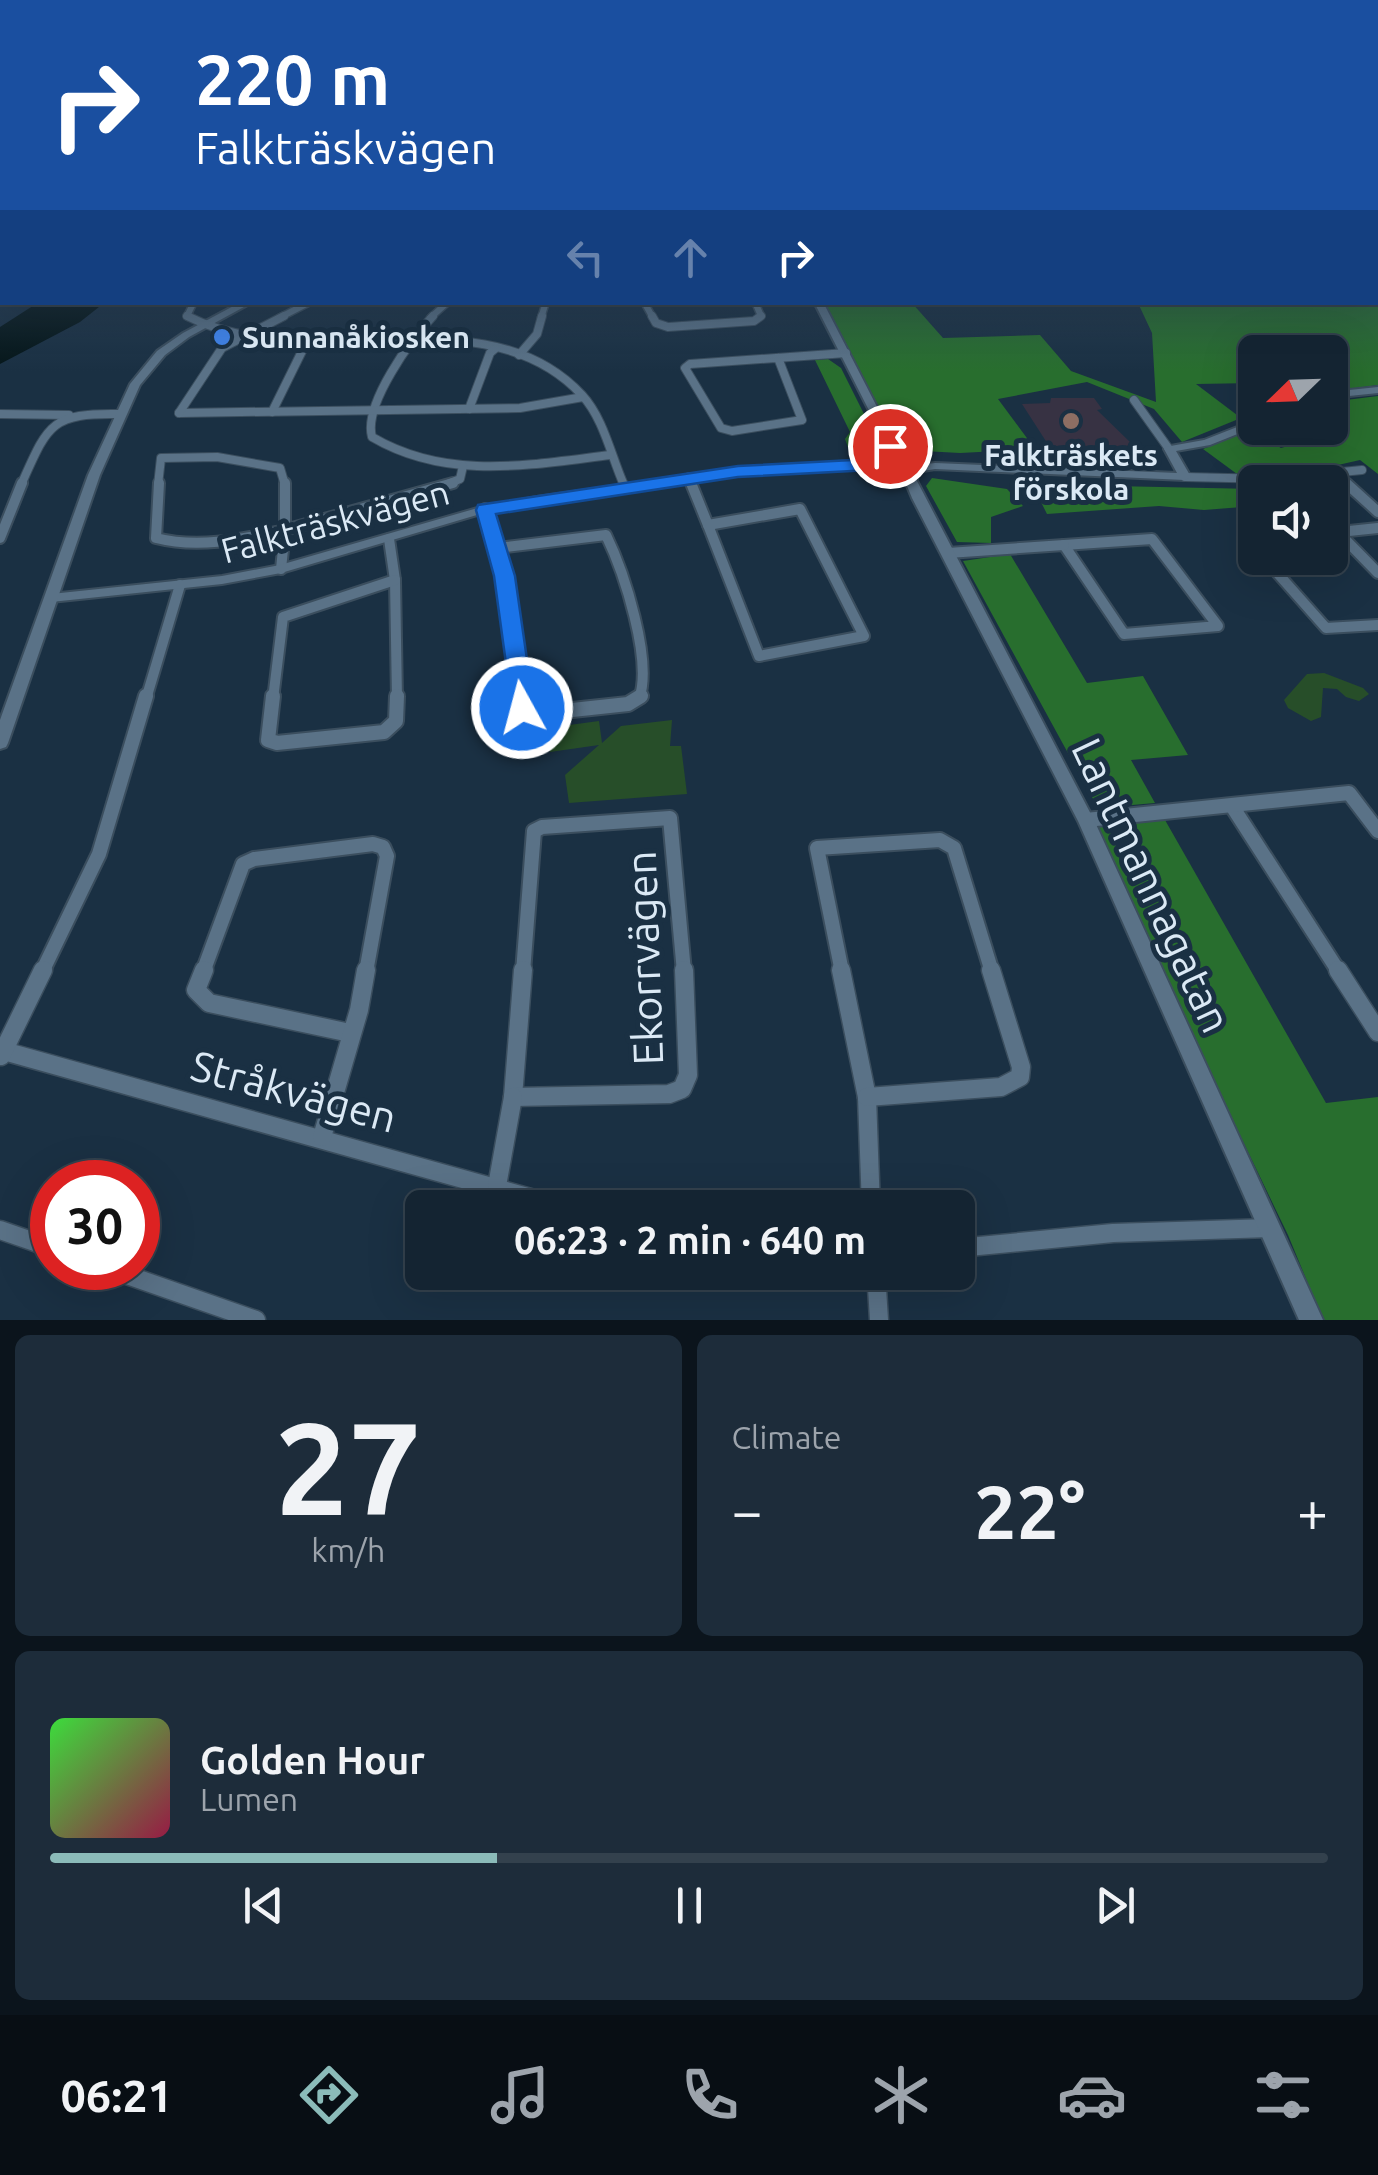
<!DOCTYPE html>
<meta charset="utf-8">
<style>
:root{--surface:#142432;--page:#1d2c3a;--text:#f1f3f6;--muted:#9da4ac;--line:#33414d;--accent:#8bbbb9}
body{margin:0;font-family:Ubuntu,sans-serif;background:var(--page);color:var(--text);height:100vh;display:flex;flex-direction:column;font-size:38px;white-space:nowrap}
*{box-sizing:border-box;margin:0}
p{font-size:32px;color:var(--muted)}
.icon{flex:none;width:55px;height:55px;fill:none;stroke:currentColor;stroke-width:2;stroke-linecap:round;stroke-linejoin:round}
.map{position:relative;height:1320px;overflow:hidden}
.side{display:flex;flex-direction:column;gap:15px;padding:15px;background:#0b141c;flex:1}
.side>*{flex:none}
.banner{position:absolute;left:0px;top:0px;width:1380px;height:305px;box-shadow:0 10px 40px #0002,0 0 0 2px var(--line);background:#1a4fa0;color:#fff;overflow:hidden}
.needle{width:65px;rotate:247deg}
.buttons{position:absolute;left:1238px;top:335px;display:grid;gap:20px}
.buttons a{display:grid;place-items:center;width:110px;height:110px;border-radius:15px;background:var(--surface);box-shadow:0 10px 40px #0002,0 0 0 2px var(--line);font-size:50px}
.speed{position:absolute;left:30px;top:1160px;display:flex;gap:20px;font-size:50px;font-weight:700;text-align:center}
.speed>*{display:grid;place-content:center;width:130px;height:130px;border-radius:50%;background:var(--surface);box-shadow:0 10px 40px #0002,0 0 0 2px var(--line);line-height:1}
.speed .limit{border:15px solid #d22;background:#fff;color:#111}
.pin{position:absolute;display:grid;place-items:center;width:85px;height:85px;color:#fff;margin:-42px;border:5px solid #fff;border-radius:50%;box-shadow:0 2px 10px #0007}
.me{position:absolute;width:110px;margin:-55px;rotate:353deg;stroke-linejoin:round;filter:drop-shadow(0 0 8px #0008)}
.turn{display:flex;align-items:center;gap:35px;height:210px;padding:0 30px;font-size:45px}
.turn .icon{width:130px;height:130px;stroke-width:2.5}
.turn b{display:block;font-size:70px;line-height:85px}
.lanes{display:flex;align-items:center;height:95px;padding:0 30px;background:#0003;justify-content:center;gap:50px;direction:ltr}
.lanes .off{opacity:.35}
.big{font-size:75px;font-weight:700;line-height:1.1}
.side .tile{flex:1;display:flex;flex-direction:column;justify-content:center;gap:15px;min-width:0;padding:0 35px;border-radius:15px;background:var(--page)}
.side .dial{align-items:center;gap:0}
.dial b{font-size:130px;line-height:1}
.song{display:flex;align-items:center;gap:30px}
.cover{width:120px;height:120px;border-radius:15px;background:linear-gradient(135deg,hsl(120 70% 55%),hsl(340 70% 35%))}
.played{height:10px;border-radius:5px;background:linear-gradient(90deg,var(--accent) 35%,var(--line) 35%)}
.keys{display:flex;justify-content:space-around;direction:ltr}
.heat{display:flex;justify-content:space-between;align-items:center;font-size:55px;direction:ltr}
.side .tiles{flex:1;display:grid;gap:15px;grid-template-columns:1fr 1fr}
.tile:last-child{grid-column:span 2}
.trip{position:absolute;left:405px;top:1190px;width:570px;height:100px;border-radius:15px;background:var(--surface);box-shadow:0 10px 40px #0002,0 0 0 2px var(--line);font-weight:700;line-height:100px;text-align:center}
.menu{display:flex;height:160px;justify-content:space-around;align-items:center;background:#080e14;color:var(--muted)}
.menu .icon{width:70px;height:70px}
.menu .selected{color:var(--accent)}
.menu b{font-size:45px;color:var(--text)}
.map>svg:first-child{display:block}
.education{fill:#373243}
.green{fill:#274e29}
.forest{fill:#286e2e}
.water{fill:#051619}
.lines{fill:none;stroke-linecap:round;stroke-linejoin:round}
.minor-far4-casing{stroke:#3b4e5e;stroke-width:9}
.minor-far3-casing{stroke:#3b4e5e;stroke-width:10}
.minor-far2-casing{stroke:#3b4e5e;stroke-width:14}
.minor-far1-casing{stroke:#3b4e5e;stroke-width:18}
.minor-casing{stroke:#3b4e5e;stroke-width:21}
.tertiary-casing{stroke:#3b4e5e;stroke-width:4}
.secondary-casing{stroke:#3b4e5e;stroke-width:4}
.minor-far4{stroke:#5a7287;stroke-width:6}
.minor-far3{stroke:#5a7287;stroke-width:8}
.minor-far2{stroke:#5a7287;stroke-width:10}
.minor-far1{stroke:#5a7287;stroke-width:14}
.minor{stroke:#5a7287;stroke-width:18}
.tertiary{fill:#5a7287;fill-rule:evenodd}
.secondary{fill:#5a7287;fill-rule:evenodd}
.route{fill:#1a73e8;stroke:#114b97;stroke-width:2.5}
.shop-dot{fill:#3f7fe0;stroke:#1a3043;stroke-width:4}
.education-dot{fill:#8d6e63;stroke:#1a3043;stroke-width:4}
.labels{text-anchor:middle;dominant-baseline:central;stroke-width:10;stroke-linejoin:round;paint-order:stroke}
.far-poi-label{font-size:30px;font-weight:bold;fill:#dbe9f5;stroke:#1a3043;text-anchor:start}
.street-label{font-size:35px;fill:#dbe9f5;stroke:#1a3043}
.near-street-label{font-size:42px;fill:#dbe9f5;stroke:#1a3043}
</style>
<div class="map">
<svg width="1378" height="1320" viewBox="0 0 1378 1320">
<rect width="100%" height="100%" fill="#1a3043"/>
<path class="education" d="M1051,398H1094L1102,409L1097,410L1132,444L1109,452L1051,449L1022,404L1050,403Z"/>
<g class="green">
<path d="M1324,673L1363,688L1369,694L1359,701L1346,697L1337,689L1323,688L1321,717L1311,721L1288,708L1284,700L1307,674Z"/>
<path d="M672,720L670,746H681L687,794L569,803L565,775L599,745L550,752L547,728L599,721L602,743L621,726Z"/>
</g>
<g class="forest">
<path d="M1378,186V385L1341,390L1330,385V352H1255V383L1196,384L1241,418L1182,442L1154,409L1087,382L998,399L1035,449L960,453L905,450L899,445L823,303H912L943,338L1040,335L1071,371L1156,402L1152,333L1138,303L1378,302Z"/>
<path d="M828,359L841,368L876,438L878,450H849L845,439L850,432L815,360Z"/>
<path d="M1378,396V474L1360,460L1316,470L1237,474L1203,449L1250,430L1281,448L1309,440L1287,428H1330V402Z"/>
<path d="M932,478L1007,489L1023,506L991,517V543L957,542L926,486Z"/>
<path d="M1066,485L1255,489V506L1204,510L1159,506L1047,514L1039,498Z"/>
<path d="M1010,554L1087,683L1143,676L1188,755L1131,760L1155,803L1098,808L963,561Z"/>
<path d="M1165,820L1326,1103L1378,1097V1320H1323L1288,1235L1179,1009L1097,827Z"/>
</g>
<path class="water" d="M39,302L104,303L80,322L0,364V327Z"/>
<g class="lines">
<g class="minor-far4-casing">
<g id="minor-far4">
<path d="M644,302L653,318"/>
<path d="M755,302L761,316L758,318"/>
<path d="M192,318L187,316L194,302"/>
<path d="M279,318L310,302"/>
<path d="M430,318L448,302"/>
<path d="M541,318L546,302"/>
</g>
</g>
<g class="minor-far3-casing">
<g id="minor-far3">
<path d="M187,316C310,379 484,289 582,395C604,419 611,456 624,485"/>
<path d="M433,316C411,339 363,405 372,437C447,481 528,465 610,455"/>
<path d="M652,316L656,323L668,327L754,321L761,316"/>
<path d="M519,355L537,334L542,316"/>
<path d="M778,358L802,420L732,431L721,428L685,368L690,364L846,353"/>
<path d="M1134,400L1169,449"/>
<path d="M469,409L490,353L496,348"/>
<path d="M272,412L307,341"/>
<path d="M179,413L520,408L583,397"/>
<path d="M179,413L222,348L284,316"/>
<path d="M0,414L69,415"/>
<path d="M1336,474L1348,485"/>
<path d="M689,477L692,485"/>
<path d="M1185,477L1272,479L1362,470"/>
<path d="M21,485C48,425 50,413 118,414"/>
<path d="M158,485L161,458L217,457L280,468L285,485"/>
<path d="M445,485L460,479L463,466"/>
</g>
</g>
<g class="minor-far2-casing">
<g id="minor-far2">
<path d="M159,483L156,538C199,549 242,539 285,530"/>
<path d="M285,483V530"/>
<path d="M691,483L708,525"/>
<path d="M1346,483L1378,512"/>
<path d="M485,509L504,576L523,699"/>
<path d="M800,509L864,636L759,656L708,525Z"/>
<path d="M285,530L453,483"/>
<path d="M1338,532L1378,573"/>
<path d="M1330,533L1378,528"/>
<path d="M0,538L22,483"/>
<path d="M389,539L395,580"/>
<path d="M1152,539L1218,626L1124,634L1064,545Z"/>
<path d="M1255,540V546"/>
<path d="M498,548L606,535C624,572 653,661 639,699"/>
<path d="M948,553L1064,545"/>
<path d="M1264,558L1326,628L1378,625"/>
<path d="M281,569L285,530"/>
<path d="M395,580L397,699"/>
<path d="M146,699L180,585"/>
<path d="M273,699L283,617L395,580"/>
</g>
</g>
<g class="minor-far1-casing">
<g id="minor-far1">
<path d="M273,696L268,740L277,743L384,732L396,721L397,696"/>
<path d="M523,696L526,715L628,704L641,696"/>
<path d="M1232,806L1339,972"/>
<path d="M1086,820L1349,793L1378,831"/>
<path d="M42,972L99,854L146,696"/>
<path d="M203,972L243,864L254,859L373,844L383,847L387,856L366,972"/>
<path d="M523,972L534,831L542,827L670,818L684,972"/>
<path d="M842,972L817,848L940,840L954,848L992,972"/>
</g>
</g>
<g class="minor-casing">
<g id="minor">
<path d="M204,970L196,990L209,1003L350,1033"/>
<path d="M841,970L867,1097"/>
<path d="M1338,970L1378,1032"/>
<path d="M0,1050L567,1208"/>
<path d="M1,1056L43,970"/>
<path d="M513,1097L523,970"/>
<path d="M513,1097L669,1094L682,1089L688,1075L684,970"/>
<path d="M867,1097L871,1208"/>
<path d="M867,1097L1001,1087L1020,1077L1021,1067L991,970"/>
<path d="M322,1137L359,1010L366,970"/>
<path d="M497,1186L513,1097"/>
<path d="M0,1230L52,1248"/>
<path d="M958,1248L1113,1233L1270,1228"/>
<path d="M107,1268L256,1320"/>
<path d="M876,1272L879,1320"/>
</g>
</g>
<g class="tertiary-casing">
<g id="tertiary">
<path d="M814,302H823L892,436L913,456L919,459L920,465L935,463L1177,473L1164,449L1165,447L1204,440L1255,420V427L1210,445L1176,451L1191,477L1185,480L935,469L917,472V481L1094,820L1323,1320H1299L1078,821L912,498L905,481L906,474H895L880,466L738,475L537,503L487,512L281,573L222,584L51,602L45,598L51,594L222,576L280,565L481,507L537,497L738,469L881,459L883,455L897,452L883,438ZM899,458L910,463V467L900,468L891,464L892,459Z"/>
<path d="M1378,387V393L1330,398V392Z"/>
</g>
</g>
<g class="secondary-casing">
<path id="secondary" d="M241,302H253L189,337L165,355L140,385L100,475L8,743L6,747L0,749V720L88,475L130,384L157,351L183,333Z"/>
</g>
<use href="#minor-far4" class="minor-far4"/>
<use href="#minor-far3" class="minor-far3"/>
<use href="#minor-far2" class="minor-far2"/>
<use href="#minor-far1" class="minor-far1"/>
<use href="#minor" class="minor"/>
<use href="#tertiary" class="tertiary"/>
<use href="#secondary" class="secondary"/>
</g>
<linearGradient id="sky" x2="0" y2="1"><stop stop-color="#0e1a25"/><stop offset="0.5" stop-color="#384e66"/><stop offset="1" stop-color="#384e66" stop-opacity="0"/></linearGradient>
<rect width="1378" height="371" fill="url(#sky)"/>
<path class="route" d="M888,433L921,457V472L899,478L871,470L738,477L496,514L515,576L534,708L522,717L513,715L494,576L476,510L478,505L738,466L872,459L906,465L891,450L883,449L879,438Z"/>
<circle class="shop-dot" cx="222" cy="337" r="10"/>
<circle class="education-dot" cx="1071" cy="421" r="10"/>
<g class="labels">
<g class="far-poi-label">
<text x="242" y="337">Sunnanåkiosken</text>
<text x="1071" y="455" text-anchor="middle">Falkträskets<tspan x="1071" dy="34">förskola</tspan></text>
</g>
<g class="street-label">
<text transform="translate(335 521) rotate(-15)">Falkträskvägen</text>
</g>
<g class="near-street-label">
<text transform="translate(1152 885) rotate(65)">Lantmannagatan</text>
<text transform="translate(644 958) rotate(-92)">Ekorrvägen</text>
<text transform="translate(294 1091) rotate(15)">Stråkvägen</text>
</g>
</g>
</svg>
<div class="buttons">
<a><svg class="needle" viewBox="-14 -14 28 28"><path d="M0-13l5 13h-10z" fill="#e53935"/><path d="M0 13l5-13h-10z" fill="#9da4ac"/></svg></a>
<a><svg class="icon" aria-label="sound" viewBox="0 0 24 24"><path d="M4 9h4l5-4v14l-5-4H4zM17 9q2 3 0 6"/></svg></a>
</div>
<div class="speed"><div class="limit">30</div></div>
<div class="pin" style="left:890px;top:446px;background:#d93025"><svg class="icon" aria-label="arrive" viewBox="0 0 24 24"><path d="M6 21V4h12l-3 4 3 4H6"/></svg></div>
<svg class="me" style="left:522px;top:708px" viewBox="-20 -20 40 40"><circle r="17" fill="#1a73e8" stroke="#fff" stroke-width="3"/><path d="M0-11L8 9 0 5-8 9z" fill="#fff"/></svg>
<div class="trip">06:23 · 2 min · 640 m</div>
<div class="banner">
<div class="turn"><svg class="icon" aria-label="right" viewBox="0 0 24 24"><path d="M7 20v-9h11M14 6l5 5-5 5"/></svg><div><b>220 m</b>Falkträskvägen</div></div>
<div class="lanes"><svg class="icon off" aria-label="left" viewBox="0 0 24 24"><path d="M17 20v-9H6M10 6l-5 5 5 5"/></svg><svg class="icon off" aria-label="ahead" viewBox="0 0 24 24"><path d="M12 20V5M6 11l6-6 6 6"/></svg><svg class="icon" aria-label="right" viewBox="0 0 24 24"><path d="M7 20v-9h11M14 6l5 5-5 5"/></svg></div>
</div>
</div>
<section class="side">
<div class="tiles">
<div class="tile dial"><b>27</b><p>km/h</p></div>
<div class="tile"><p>Climate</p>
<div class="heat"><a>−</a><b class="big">22°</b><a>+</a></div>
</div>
<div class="tile">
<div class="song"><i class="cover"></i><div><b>Golden Hour</b><p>Lumen</p></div></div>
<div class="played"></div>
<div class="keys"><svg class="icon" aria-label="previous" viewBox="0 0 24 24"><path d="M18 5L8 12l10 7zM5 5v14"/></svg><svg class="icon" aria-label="pause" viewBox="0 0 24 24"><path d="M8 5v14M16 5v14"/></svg><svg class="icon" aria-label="next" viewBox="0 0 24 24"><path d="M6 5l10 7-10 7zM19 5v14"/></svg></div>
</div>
</div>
</section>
<nav class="menu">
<b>06:21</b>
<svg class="icon selected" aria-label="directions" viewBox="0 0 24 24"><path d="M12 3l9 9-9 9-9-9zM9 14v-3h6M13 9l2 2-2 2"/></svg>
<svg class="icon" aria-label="music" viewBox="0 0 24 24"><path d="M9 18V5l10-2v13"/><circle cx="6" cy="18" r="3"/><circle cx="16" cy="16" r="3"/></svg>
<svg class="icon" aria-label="phone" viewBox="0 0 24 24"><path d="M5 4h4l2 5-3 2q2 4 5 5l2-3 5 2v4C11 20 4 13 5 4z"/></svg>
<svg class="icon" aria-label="climate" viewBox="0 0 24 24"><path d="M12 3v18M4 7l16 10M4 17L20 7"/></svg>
<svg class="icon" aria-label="car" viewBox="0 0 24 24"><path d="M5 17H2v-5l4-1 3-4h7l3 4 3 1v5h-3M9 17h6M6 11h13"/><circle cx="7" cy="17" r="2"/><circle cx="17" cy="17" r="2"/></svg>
<svg class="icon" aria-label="filters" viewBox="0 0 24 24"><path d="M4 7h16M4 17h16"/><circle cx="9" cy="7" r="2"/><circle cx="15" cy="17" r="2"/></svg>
</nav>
